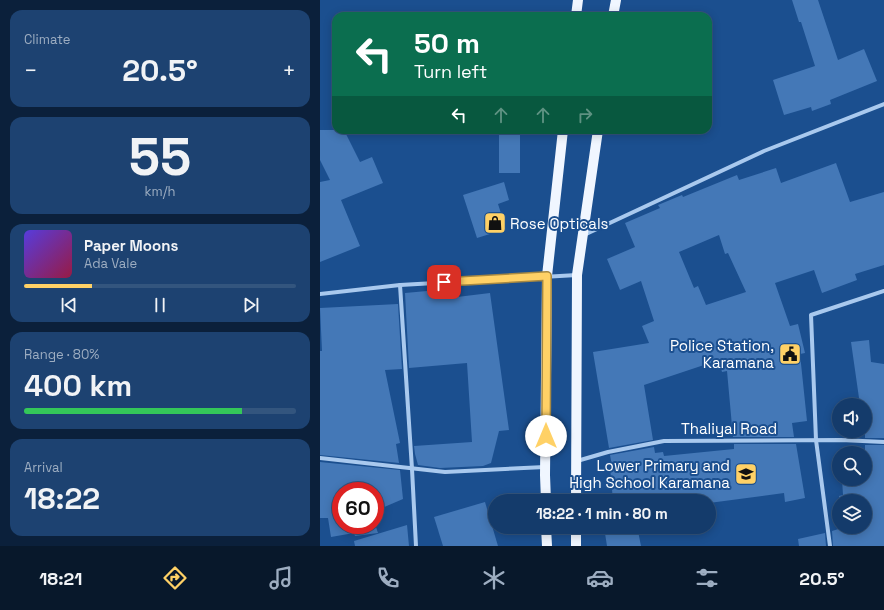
<!DOCTYPE html>
<meta charset="utf-8">
<style>
:root{--surface:#143b6b;--page:#1d4271;--text:#f1f3f6;--muted:#9dadc1;--line:#33557e;--accent:#ffd166}
body{margin:0;font-family:"Space Grotesk",sans-serif;background:var(--page);color:var(--text);height:100vh;display:flex;flex-direction:column;font-size:15px;white-space:nowrap}
*{box-sizing:border-box;margin:0}
p{font-size:13px;color:var(--muted)}
.icon{flex:none;width:22px;height:22px;fill:none;stroke:currentColor;stroke-width:2;stroke-linecap:round;stroke-linejoin:round}
.map{position:relative;flex:1;overflow:hidden}
.drawer{display:flex;flex-direction:column;gap:10px;padding:10px;background:#0b203b;width:320px}
.drawer>*{flex:none}
.guide{position:absolute;left:12px;top:12px;width:380px;height:122px;border-radius:12px;box-shadow:0 2px 10px #0003,0 0 0 1px var(--line);background:#0b6e4f;color:#fff;overflow:hidden}
.buttons{position:absolute;left:512px;top:398px;display:grid;gap:8px}
.buttons a{display:grid;place-items:center;width:40px;height:40px;border-radius:50%;background:var(--surface);box-shadow:0 2px 10px #0003,0 0 0 1px var(--line);font-size:20px}
.speed{position:absolute;left:12px;top:482px;display:flex;gap:8px;font-size:20px;font-weight:700;text-align:center}
.speed>*{display:grid;place-content:center;width:52px;height:52px;border-radius:50%;background:var(--surface);box-shadow:0 2px 10px #0003,0 0 0 1px var(--line);line-height:1}
.speed .limit{border:6px solid #d22;background:#fff;color:#111}
.pin{position:absolute;display:grid;place-items:center;width:34px;height:34px;color:#fff;margin:-17px;border-radius:8px;box-shadow:0 2px 6px #0006}
.me{position:absolute;width:44px;margin:-22px;rotate:0deg;stroke-linejoin:round;filter:drop-shadow(0 0 3px #0008)}
.turn{display:flex;align-items:center;gap:14px;height:84px;padding:0 16px;font-size:18px}
.turn .icon{width:52px;height:52px;stroke-width:2.5}
.turn b{display:block;font-size:28px;line-height:34px}
.lanes{display:flex;align-items:center;height:38px;padding:0 16px;background:#0003;justify-content:center;gap:20px;direction:ltr}
.lanes .off{opacity:.35}
.big{font-size:30px;font-weight:700;line-height:1.1}
.drawer .tile{flex:1;display:flex;flex-direction:column;justify-content:center;gap:6px;min-width:0;padding:0 14px;border-radius:12px;background:var(--page)}
.drawer .dial{align-items:center;gap:0}
.dial b{font-size:52px;line-height:1}
.song{display:flex;align-items:center;gap:12px}
.cover{width:48px;height:48px;border-radius:6px;background:linear-gradient(135deg,hsl(250 70% 55%),hsl(340 70% 35%))}
.played{height:4px;border-radius:2px;background:linear-gradient(90deg,var(--accent) 25%,var(--line) 25%)}
.keys{display:flex;justify-content:space-around;direction:ltr}
.heat{display:flex;justify-content:space-between;align-items:center;font-size:22px;direction:ltr}
.charge{height:6px;border-radius:3px;background:linear-gradient(90deg,#34c759 80%,var(--line) 0)}
.trip{position:absolute;left:168px;top:494px;width:228px;height:40px;border-radius:20px;background:var(--surface);box-shadow:0 2px 10px #0003,0 0 0 1px var(--line);font-weight:700;line-height:40px;text-align:center}
.dock{display:flex;height:64px;justify-content:space-around;align-items:center;background:#08182b;color:var(--muted)}
.dock .icon{width:28px;height:28px}
.dock .on{color:var(--accent)}
.dock b{font-size:18px;color:var(--text)}
main{display:flex;flex:1;min-height:0}
.map>svg:first-child{display:block}
.building{fill:#4478b7;fill-rule:evenodd}
.lines{fill:none;stroke-linecap:round;stroke-linejoin:round}
.street{stroke:#a9c9ee;stroke-width:4}
.primary{stroke:#f0f6ff;stroke-width:10}
.route-casing{stroke:#a68842;stroke-width:10}
.route{stroke:#ffd166;stroke-width:7}
.labels{text-anchor:middle;dominant-baseline:central;stroke-width:4;stroke-linejoin:round;paint-order:stroke}
.poi-label{font-size:15px;fill:#fff;stroke:#1b4f8f;text-anchor:end}
.street-label{font-size:15px;fill:#fff;stroke:#1b4f8f}
</style>
<main>
<section class="drawer">
<div class="tile"><p>Climate</p>
<div class="heat"><a>−</a><b class="big">20.5°</b><a>+</a></div>
</div>
<div class="tile dial"><b>55</b><p>km/h</p></div>
<div class="tile">
<div class="song"><i class="cover"></i><div><b>Paper Moons</b><p>Ada Vale</p></div></div>
<div class="played"></div>
<div class="keys"><svg class="icon" aria-label="previous" viewBox="0 0 24 24"><path d="M18 5L8 12l10 7zM5 5v14"/></svg><svg class="icon" aria-label="pause" viewBox="0 0 24 24"><path d="M8 5v14M16 5v14"/></svg><svg class="icon" aria-label="next" viewBox="0 0 24 24"><path d="M6 5l10 7-10 7zM19 5v14"/></svg></div>
</div>
<div class="tile"><p>Range · 80%</p><b class="big">400 km</b><div class="charge"></div></div>
<div class="tile"><p>Arrival</p><b class="big">18:22</b></div>
</section>
<div class="map">
<svg width="564" height="546" viewBox="0 0 564 546">
<rect width="100%" height="100%" fill="#1b4f8f"/>
<g class="building">
<path d="M472,0H498L518,60L544,49L557,81L510,100L511,104L492,111L491,107L464,115L453,80L495,66L481,22H479Z"/>
<path d="M0,130H24L40,162L52,157L63,183L21,200L40,246L0,262V182L10,180L0,160Z"/>
<rect x="179" y="130" width="21" height="43"/>
<path d="M516,163L530,202L564,192V265L535,274L537,280L502,293L494,270L455,283L470,326L478,324L485,353L480,354L487,421L472,423L474,437H413L407,371L402,372L399,360L324,385L333,440L289,448L273,352L329,343L322,326L334,321L321,281L300,290L287,259L315,247L305,223L340,208L338,205L362,195L363,197L417,175L419,180L456,168L461,183ZM399,235L405,254L408,253L426,292L386,305L378,286L374,288L359,252Z"/>
<path d="M184,182L189,200L178,204L186,229L157,238L143,195Z"/>
<path d="M118,290L119,298L137,296V297L170,293L189,430L179,431L171,463L163,466L120,468L98,465L95,454L94,446L152,442L147,363L89,368L85,293Z"/>
<path d="M78,304L82,369L65,370L80,443L76,444L79,463L0,455V351H2L0,308Z"/>
<path d="M549,340L551,362L564,364V438H545V405H540L531,342Z"/>
<path d="M414,444H476L485,498L465,502L464,493L389,503V501H368L367,496L325,500V501H293L290,466H292L290,455L334,447L335,453L343,452L344,456L414,449Z"/>
<path d="M545,445H564V546H513L512,531L525,527H545V501H520L519,496L523,495L522,479H545Z"/>
<path d="M0,462L80,470L83,499L55,511V491H21V525L55,524L58,533L35,536L34,533L11,537L8,518H0Z"/>
<path d="M165,502L178,546H123L114,517Z"/>
<path d="M87,525L89,546H35L34,541Z"/>
<path d="M284,527H330V529L318,531L321,546H287Z"/>
<path d="M505,533L506,546H479L478,539Z"/>
</g>
<g class="lines">
<g class="street">
<path d="M264,235L444,151L564,104"/>
<path d="M80,285L92,469L96,546"/>
<path d="M0,294L80,285L257,275"/>
<path d="M0,458L125,472L225,467"/>
<path d="M257,461L288,452L344,441L521,440L564,442"/>
<path d="M510,546L496,440L491,315L564,291"/>
</g>
<g class="primary">
<path d="M256,16L258,0"/>
<path d="M293,16L296,0"/>
<path d="M226,501L225,475L227,276L243,130"/>
<path d="M256,501L257,275L278,130"/>
<path d="M226,527L227,546"/>
<path d="M256,546V527"/>
</g>
</g>
<g class="lines">
<g class="route-casing">
<path id="route" d="M124,282L227,276L226,436"/>
</g>
<use href="#route" class="route"/>
</g>
<defs>
<g id="shop-square" transform="scale(1.15)"><rect x="-9" y="-9" width="18" height="18" rx="4" fill="#ffd166" stroke="#1b4f8f"/><path d="M-5-2.5h2.3a2.7 3.5 0 0 1 5.4 0H5L5.5 6h-11ZM-1.5-2.5h3a1.5 2.3 0 0 0-3 0Z" fill="#111"/></g>
<g id="civic-square" transform="scale(1.15)"><rect x="-9" y="-9" width="18" height="18" rx="4" fill="#ffd166" stroke="#1b4f8f"/><path d="M-.6-6.5H3V-4.5H.6V-3L4-1V1h2V6H-6V1h2V-1L-.6-3ZM-1.2 2.5V6h2.4V2.5Z" fill="#111"/></g>
<g id="school-square" transform="scale(1.15)"><rect x="-9" y="-9" width="18" height="18" rx="4" fill="#ffd166" stroke="#1b4f8f"/><path d="M0-5L7-2L0 1L-7-2ZM-4 1L0 2.5L4 1V4Q0 6-4 4Z" fill="#111"/></g>
</defs>
<g fill-rule="evenodd">
<use href="#shop-square" x="175" y="223"/>
<use href="#civic-square" x="470" y="354"/>
<use href="#school-square" x="426" y="474"/>
</g>
<g class="labels">
<g class="poi-label">
<text x="190" y="223" text-anchor="start">Rose Opticals</text>
<text x="454" y="345">Police Station,<tspan x="454" dy="17">Karamana</tspan></text>
<text x="410" y="465">Lower Primary and<tspan x="410" dy="17">High School Karamana</tspan></text>
</g>
<g class="street-label">
<text x="409" y="428">Thaliyal Road</text>
</g>
</g>
</svg>
<div class="buttons">
<a><svg class="icon" aria-label="sound" viewBox="0 0 24 24"><path d="M4 9h4l5-4v14l-5-4H4zM17 9q2 3 0 6"/></svg></a>
<a><svg class="icon" aria-label="search" viewBox="0 0 24 24"><circle cx="10" cy="10" r="6"/><path d="M15 15l6 6"/></svg></a>
<a><svg class="icon" aria-label="layers" viewBox="0 0 24 24"><path d="M12 4l9 5-9 5-9-5zM3 14l9 5 9-5"/></svg></a>
</div>
<div class="speed"><div class="limit">60</div></div>
<div class="pin" style="left:124px;top:282px;background:#d93025"><svg class="icon" aria-label="arrive" viewBox="0 0 24 24"><path d="M6 21V4h12l-3 4 3 4H6"/></svg></div>
<svg class="me" style="left:226px;top:436px" viewBox="-20 -20 40 40"><circle r="19" fill="#fff"/><path d="M0-13L10 11 0 6-10 11z" fill="#ffd166"/></svg>
<div class="trip">18:22 · 1 min · 80 m</div>
<div class="guide">
<div class="turn"><svg class="icon" aria-label="left" viewBox="0 0 24 24"><path d="M17 20v-9H6M10 6l-5 5 5 5"/></svg><div><b>50 m</b>Turn left</div></div>
<div class="lanes"><svg class="icon" aria-label="left" viewBox="0 0 24 24"><path d="M17 20v-9H6M10 6l-5 5 5 5"/></svg><svg class="icon off" aria-label="ahead" viewBox="0 0 24 24"><path d="M12 20V5M6 11l6-6 6 6"/></svg><svg class="icon off" aria-label="ahead" viewBox="0 0 24 24"><path d="M12 20V5M6 11l6-6 6 6"/></svg><svg class="icon off" aria-label="right" viewBox="0 0 24 24"><path d="M7 20v-9h11M14 6l5 5-5 5"/></svg></div>
</div>
</div>
</main>
<nav class="dock">
<b>18:21</b>
<svg class="icon on" aria-label="directions" viewBox="0 0 24 24"><path d="M12 3l9 9-9 9-9-9zM9 14v-3h6M13 9l2 2-2 2"/></svg>
<svg class="icon" aria-label="music" viewBox="0 0 24 24"><path d="M9 18V5l10-2v13"/><circle cx="6" cy="18" r="3"/><circle cx="16" cy="16" r="3"/></svg>
<svg class="icon" aria-label="phone" viewBox="0 0 24 24"><path d="M5 4h4l2 5-3 2q2 4 5 5l2-3 5 2v4C11 20 4 13 5 4z"/></svg>
<svg class="icon" aria-label="climate" viewBox="0 0 24 24"><path d="M12 3v18M4 7l16 10M4 17L20 7"/></svg>
<svg class="icon" aria-label="car" viewBox="0 0 24 24"><path d="M5 17H2v-5l4-1 3-4h7l3 4 3 1v5h-3M9 17h6M6 11h13"/><circle cx="7" cy="17" r="2"/><circle cx="17" cy="17" r="2"/></svg>
<svg class="icon" aria-label="filters" viewBox="0 0 24 24"><path d="M4 7h16M4 17h16"/><circle cx="9" cy="7" r="2"/><circle cx="15" cy="17" r="2"/></svg>
<b>20.5°</b>
</nav>
